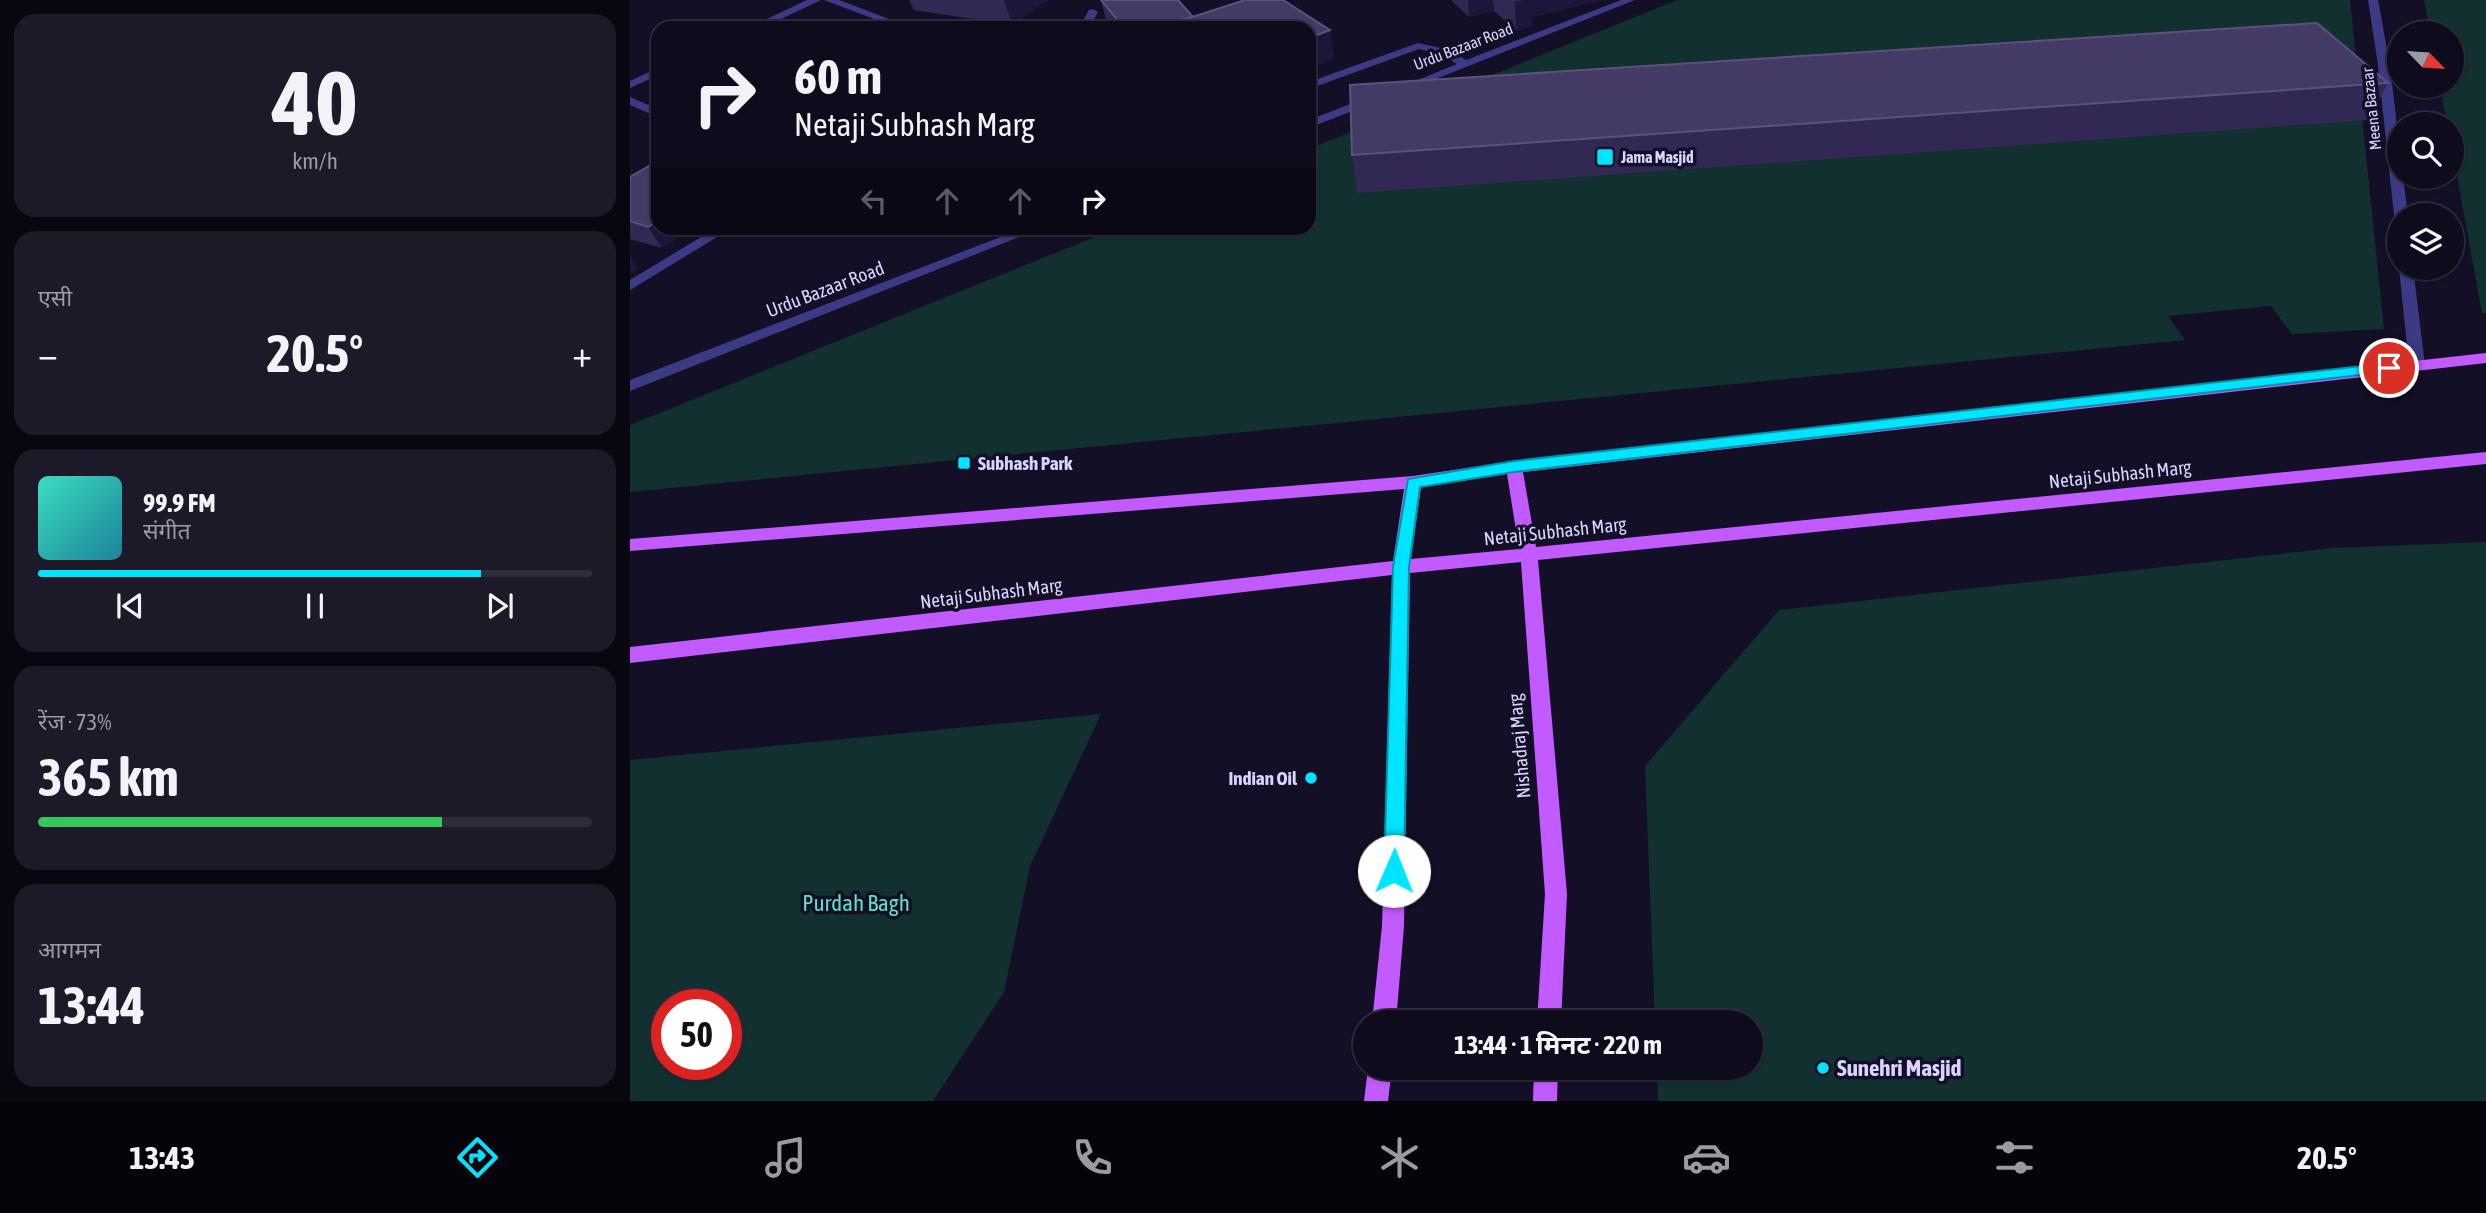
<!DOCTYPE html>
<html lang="hi">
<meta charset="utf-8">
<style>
:root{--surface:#0e0b1c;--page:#1c1929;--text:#f1f3f6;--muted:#9b9ba3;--line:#2e2b3b;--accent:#00e5ff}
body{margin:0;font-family:"Asap Condensed","Noto Sans Devanagari",sans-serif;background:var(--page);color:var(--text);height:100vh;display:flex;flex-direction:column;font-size:26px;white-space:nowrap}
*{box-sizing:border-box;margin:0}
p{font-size:23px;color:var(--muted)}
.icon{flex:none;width:38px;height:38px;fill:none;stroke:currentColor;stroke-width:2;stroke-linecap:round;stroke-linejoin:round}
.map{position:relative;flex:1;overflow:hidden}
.panel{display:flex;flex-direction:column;gap:14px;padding:14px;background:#08060f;width:630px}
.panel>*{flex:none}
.hud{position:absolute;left:21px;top:21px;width:665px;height:214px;border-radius:21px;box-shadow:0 2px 5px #0004,0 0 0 2px var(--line);background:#0e0b1c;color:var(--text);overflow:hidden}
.needle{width:46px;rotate:115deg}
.buttons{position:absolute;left:1757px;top:21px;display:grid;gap:14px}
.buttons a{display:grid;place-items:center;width:77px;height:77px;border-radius:50%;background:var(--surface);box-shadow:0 2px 5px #0004,0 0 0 2px var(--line);font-size:35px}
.speed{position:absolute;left:21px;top:989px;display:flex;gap:14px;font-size:35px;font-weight:700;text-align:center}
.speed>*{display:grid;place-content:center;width:91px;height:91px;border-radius:50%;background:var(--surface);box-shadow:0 2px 5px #0004,0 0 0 2px var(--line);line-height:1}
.speed .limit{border:10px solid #d22;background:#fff;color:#111}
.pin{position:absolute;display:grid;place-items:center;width:60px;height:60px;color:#fff;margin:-30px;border:4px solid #fff;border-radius:50%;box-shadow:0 2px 7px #0007}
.me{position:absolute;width:77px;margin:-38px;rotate:1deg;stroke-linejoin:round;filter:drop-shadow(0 0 5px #0008)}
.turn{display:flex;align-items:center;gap:24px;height:147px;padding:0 28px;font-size:32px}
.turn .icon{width:91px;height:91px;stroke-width:2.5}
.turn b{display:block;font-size:49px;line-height:60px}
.lanes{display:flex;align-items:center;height:66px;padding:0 28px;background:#0003;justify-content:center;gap:35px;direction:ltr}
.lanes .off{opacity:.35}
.big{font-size:52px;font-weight:700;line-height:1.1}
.panel .tile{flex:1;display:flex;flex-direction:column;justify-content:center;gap:10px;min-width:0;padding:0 24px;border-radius:21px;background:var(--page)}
.panel .dial{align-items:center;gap:0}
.dial b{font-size:91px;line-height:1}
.song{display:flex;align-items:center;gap:21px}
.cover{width:84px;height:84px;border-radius:10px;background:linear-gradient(135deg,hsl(170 70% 55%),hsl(190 70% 35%))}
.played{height:7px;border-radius:4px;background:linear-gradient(90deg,var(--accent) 80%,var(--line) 80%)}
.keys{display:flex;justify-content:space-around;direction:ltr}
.heat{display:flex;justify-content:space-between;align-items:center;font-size:38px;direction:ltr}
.charge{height:10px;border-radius:5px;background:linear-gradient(90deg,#34c759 73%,var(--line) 0)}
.trip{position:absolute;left:723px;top:1010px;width:410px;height:70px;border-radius:35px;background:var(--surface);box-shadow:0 2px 5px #0004,0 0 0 2px var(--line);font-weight:700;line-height:70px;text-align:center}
.tabs{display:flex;height:112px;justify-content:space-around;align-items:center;background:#06040b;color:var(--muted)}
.tabs .icon{width:49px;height:49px}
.tabs .selected{color:var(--accent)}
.tabs b{font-size:32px;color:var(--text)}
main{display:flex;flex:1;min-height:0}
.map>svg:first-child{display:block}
.green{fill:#12302f;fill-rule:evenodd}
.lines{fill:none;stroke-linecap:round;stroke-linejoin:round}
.minor{fill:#3d3a85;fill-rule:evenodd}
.major{fill:#c25bff;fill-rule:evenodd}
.wall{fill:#312854}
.shaded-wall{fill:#1d163a}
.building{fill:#433a66;stroke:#5a527e;stroke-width:2}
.route{fill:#00e5ff;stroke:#0095a6;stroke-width:2}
.poi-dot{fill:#00e5ff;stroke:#130f26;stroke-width:2.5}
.labels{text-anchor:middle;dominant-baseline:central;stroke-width:7;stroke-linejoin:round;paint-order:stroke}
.far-street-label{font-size:16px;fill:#d9d4ff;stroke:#130f26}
.far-poi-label{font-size:16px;font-weight:bold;fill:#d9d4ff;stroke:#130f26;text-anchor:start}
.street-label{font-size:19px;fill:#d9d4ff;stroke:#130f26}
.poi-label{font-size:19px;font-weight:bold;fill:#d9d4ff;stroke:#130f26;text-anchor:start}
.near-park-label{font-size:23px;fill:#5fe0c0;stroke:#130f26}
.near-poi-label{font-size:23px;font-weight:bold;fill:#d9d4ff;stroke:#130f26;text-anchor:start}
</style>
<main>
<section class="panel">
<div class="tile dial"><b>40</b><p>km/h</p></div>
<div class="tile"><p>एसी</p>
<div class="heat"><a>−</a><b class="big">20.5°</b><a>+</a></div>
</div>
<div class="tile">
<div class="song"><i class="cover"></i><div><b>99.9 FM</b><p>संगीत</p></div></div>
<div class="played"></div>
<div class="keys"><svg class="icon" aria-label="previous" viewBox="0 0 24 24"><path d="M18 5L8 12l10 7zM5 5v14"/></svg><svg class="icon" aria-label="pause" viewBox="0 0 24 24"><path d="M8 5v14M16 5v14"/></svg><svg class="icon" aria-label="next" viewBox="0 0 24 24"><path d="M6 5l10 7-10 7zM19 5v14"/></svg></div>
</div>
<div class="tile"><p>रेंज · 73%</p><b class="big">365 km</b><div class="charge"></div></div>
<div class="tile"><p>आगमन</p><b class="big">13:44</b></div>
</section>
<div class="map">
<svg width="1856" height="1101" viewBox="0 0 1856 1101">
<rect width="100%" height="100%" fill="#130f26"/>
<g class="green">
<path d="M1047,0H1720L1754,329L1662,334L1641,306L1538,316L1555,340L0,492V425L487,228H679V149Z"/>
<path d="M1794,0H1856V313H1852L1822,149V124H1817L1810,86H1822V33H1800Z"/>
<path d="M1856,542V1101H1028L1027,1068H1120V1022H1025L1015,766L1149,610L1702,548Z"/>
<path d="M471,714L400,866L374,992L303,1101H0V760ZM37,1004H96V1064H37Z"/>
</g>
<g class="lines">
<g class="minor">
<path d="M177,0H191L132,28H118Z"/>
<path d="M194,0H209L283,28H268Z"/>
<path d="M991,0H1005L778,90L768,88L827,64L812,55L789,49L679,89V82L788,43L820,50L836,60Z"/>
<path d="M1738,0H1748C1759,58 1769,117 1769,177H1773L1778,215H1769V219L1764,215L1748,65Z"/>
<path d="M463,9L468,12L459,28H449L459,10Z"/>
<path d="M28,68V75L0,88V81Z"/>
<path d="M741,96L745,98V102L679,128V120Z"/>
<path d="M0,97L28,109V117L0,105Z"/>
<path d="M86,228H102L0,290V280Z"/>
<path d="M394,228H412L0,391V380Z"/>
<path d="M1769,268H1783L1795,365L1787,370L1779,365Z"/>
</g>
<g class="major">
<path d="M1856,353V363L893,472L906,547L1856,452V464L908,560L937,894L931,1022H907L915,894L891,562L780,573L774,926L766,1022H742L752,926L762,575L0,663V647L763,561L774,489L0,551V539L783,476L884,461ZM877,474L889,549L781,559L791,487Z"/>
<path d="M738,1068H762L758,1101H734Z"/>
<path d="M904,1068H928L927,1101H903Z"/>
</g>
</g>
<g class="wall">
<path d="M279,0H418L382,25L284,10Z"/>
<path d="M471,0H548L563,17L615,0H653L700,30L704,59L679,68V28H483L476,20Z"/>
<path d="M821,0H972L902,17V26L886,31L864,11L839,17Z"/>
<path d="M1758,83L1739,120L727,193L722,155Z"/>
<path d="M0,177L32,248L0,239Z"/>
</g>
<g class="shaded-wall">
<path d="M374,0H418L382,25Z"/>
<path d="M838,0H863L864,11L839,17Z"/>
<path d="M893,0H972L902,17V26L886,31L885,2Z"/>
<path d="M563,17L565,28H517Z"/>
<path d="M700,30L704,59L679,68V38Z"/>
<path d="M28,221V228H65L32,248L18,227Z"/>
<path d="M0,256L9,269L0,275Z"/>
</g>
<g class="building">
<path d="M471,0H548L563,17L517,28H494Z"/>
<path d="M615,0H653L700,30L679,38V28H528Z"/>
<path d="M261,23L277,28H251Z"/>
<path d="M1687,23L1758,83L722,155L720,85Z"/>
<path d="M28,161V221L18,227L0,221V177Z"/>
</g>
<path class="route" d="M1759,363L1766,368L1764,371L884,472L790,487L779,567L774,871L771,878L764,880L757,878L754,871L763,567L778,479L884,461Z"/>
<g class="poi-dot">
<rect x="966" y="148" width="18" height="18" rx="3.5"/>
<rect x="327" y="456" width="14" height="14" rx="3.5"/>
<circle cx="681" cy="778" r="7"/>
<circle cx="1193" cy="1068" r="7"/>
</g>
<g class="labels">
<g class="far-street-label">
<text transform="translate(833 46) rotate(-21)">Urdu Bazaar Road</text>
<text transform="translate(1741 109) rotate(-96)">Meena Bazaar</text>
</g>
<g class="far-poi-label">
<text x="991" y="157">Jama Masjid</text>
</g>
<g class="street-label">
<text transform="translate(195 289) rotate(-21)">Urdu Bazaar Road</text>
<text transform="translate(1490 474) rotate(-6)">Netaji Subhash Marg</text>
<text transform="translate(925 531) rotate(-6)">Netaji Subhash Marg</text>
<text transform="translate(361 593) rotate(-7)">Netaji Subhash Marg</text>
<text transform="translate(889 746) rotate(-95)">Nishadraj Marg</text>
</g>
<g class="poi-label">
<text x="348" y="463">Subhash Park</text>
<text x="667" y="778" text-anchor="end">Indian Oil</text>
</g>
<g class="near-park-label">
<text x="226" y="903">Purdah Bagh</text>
</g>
<g class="near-poi-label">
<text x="1207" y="1068">Sunehri Masjid</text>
</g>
</g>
</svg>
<div class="buttons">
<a><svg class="needle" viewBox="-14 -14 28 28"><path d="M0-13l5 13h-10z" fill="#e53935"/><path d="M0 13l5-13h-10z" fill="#9b9ba3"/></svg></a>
<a><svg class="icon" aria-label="search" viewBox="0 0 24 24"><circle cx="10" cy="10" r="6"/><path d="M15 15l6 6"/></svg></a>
<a><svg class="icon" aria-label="layers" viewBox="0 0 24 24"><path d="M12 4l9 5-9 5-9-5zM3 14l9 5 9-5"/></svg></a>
</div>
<div class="speed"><div class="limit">50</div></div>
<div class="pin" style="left:1759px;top:368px;background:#d93025"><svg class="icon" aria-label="arrive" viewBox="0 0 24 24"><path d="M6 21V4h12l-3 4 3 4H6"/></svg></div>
<svg class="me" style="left:764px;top:871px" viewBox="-20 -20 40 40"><circle r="19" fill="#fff"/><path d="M0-13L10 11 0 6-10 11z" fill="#00e5ff"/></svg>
<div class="trip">13:44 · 1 मिनट · 220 m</div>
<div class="hud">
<div class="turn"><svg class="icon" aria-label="right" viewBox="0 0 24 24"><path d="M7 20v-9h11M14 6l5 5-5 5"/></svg><div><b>60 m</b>Netaji Subhash Marg</div></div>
<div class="lanes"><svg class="icon off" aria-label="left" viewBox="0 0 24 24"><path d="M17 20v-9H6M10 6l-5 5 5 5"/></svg><svg class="icon off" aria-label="ahead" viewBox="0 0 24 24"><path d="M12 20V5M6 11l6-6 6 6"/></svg><svg class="icon off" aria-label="ahead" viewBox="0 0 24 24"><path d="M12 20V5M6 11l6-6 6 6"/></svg><svg class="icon" aria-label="right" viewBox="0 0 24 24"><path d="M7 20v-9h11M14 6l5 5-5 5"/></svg></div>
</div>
</div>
</main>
<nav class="tabs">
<b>13:43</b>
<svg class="icon selected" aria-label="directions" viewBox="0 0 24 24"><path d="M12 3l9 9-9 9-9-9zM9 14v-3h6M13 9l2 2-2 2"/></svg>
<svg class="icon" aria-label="music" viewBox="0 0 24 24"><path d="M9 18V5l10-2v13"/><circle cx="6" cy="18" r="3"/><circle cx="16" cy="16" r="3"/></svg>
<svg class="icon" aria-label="phone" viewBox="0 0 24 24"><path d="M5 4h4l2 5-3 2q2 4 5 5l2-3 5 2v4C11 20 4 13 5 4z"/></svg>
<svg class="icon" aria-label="climate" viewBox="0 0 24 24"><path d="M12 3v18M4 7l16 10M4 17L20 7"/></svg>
<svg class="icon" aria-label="car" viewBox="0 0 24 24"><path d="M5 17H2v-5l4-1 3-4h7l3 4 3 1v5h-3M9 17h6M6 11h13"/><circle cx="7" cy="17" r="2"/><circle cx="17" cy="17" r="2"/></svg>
<svg class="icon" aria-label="filters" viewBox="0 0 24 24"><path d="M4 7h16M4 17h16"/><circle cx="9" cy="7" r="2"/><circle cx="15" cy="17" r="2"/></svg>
<b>20.5°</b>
</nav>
